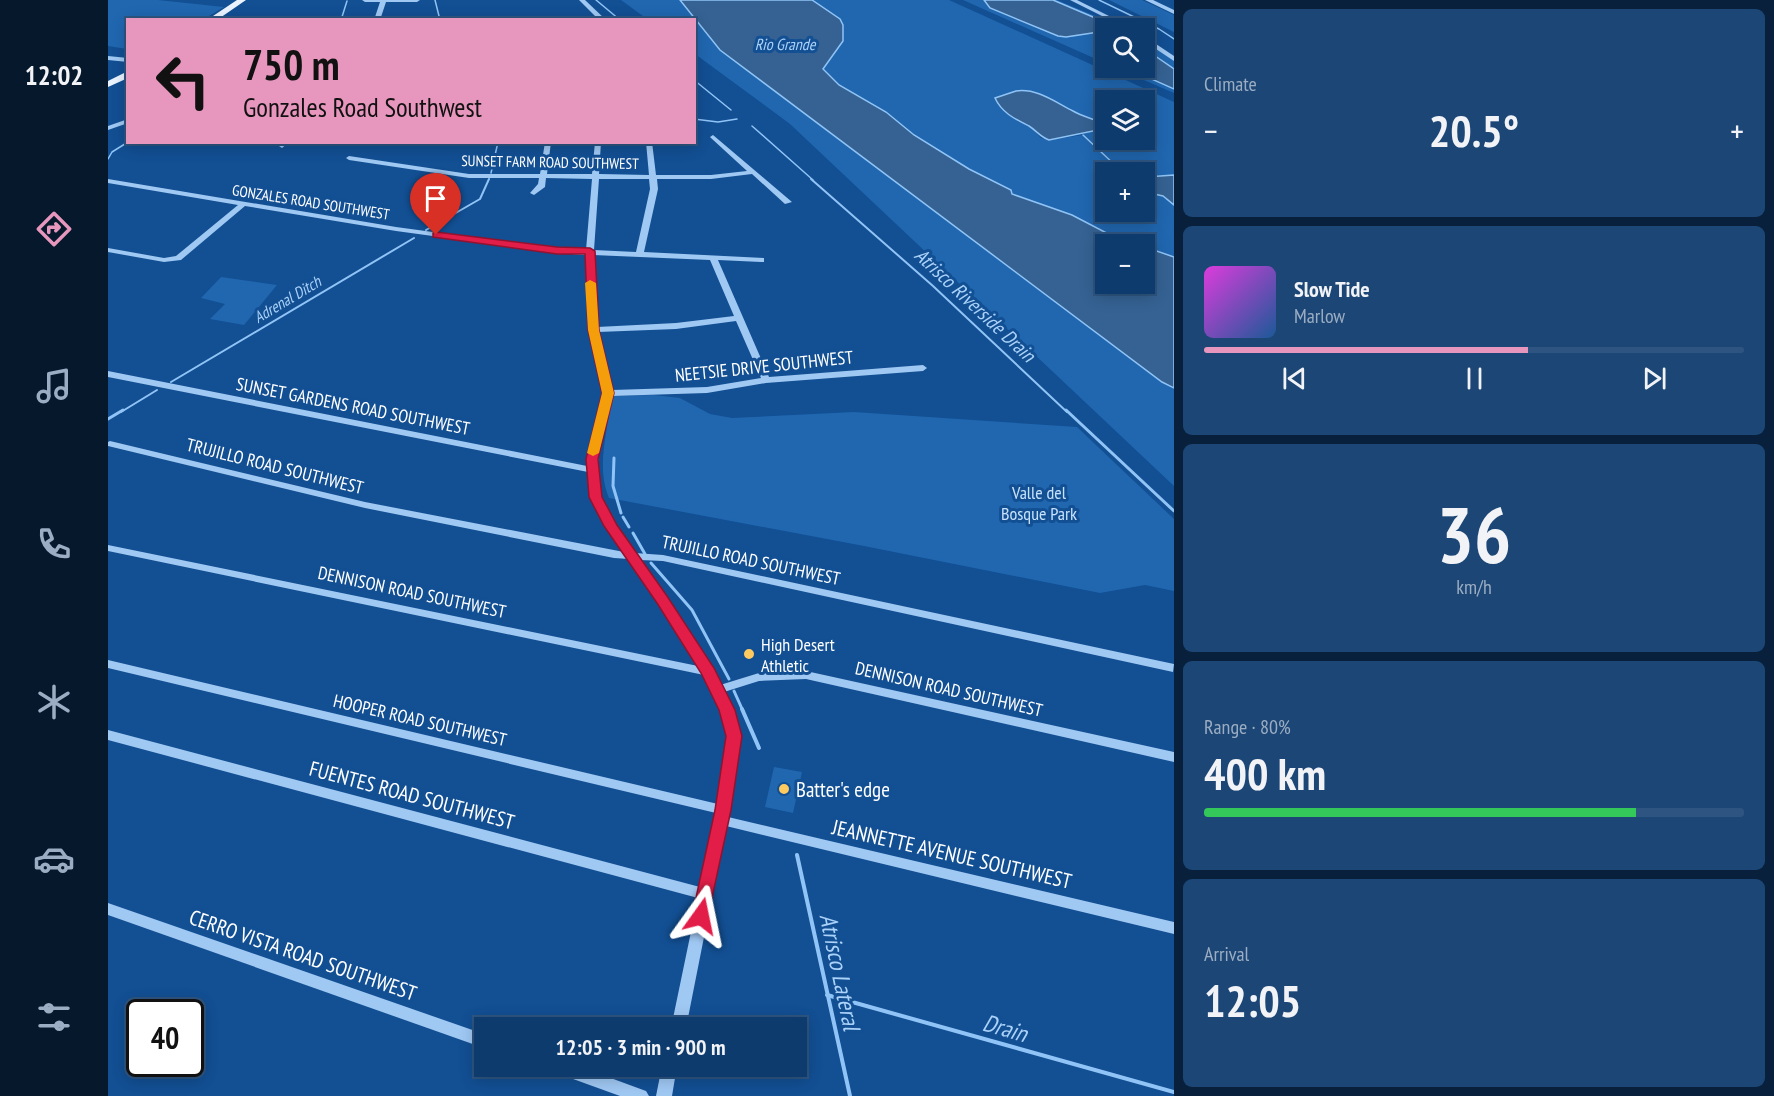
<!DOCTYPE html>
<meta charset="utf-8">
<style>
:root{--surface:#0e3b6e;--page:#1c4676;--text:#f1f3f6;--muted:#9badc2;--line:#2e5581;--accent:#e797bd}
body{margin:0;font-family:"PT Sans Narrow",sans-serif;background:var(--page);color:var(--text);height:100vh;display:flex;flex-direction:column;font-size:22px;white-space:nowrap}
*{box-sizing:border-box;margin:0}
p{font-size:20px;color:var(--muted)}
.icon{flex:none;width:33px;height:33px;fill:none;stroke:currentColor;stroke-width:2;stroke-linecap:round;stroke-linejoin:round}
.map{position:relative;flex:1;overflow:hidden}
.details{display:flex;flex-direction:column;gap:9px;padding:9px;background:#08203c;width:600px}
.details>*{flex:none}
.guide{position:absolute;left:18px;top:18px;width:570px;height:126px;border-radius:0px;box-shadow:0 3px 15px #0003,0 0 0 2px var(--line);background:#e797bd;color:#111;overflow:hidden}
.fabs{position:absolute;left:987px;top:18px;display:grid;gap:12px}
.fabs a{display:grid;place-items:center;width:60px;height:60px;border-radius:0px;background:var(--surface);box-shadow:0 3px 15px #0003,0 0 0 2px var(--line);font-size:30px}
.speed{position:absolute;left:18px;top:999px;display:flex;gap:12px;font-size:30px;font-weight:700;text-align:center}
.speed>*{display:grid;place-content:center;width:78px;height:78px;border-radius:50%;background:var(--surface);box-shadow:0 3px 15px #0003,0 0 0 2px var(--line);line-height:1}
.speed .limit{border:3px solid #111;border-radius:9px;background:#fff;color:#111}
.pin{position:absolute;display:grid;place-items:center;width:51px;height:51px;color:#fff;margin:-62px -26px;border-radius:50% 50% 50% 0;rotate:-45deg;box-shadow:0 0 6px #0007}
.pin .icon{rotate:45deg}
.me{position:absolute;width:66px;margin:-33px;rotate:12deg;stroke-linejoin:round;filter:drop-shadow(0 0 4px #0008)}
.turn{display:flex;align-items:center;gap:21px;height:126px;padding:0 18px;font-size:27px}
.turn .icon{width:78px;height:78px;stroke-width:2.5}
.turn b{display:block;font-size:42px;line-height:51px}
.big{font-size:45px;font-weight:600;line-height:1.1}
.details .tile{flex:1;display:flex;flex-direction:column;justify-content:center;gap:9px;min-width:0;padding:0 21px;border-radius:9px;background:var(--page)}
.details .dial{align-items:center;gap:0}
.dial b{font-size:78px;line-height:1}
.song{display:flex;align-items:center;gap:18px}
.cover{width:72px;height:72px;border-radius:9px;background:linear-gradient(135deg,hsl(300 70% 55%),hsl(210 70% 35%))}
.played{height:6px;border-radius:3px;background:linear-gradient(90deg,var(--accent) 60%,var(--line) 60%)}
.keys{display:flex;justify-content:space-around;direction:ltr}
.heat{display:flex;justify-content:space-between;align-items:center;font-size:33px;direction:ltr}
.charge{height:9px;border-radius:4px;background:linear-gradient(90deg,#34c759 80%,var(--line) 0)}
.trip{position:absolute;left:366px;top:1017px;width:333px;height:60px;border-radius:0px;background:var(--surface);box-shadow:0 3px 15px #0003,0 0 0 2px var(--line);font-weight:600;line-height:60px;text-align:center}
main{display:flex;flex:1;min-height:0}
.tab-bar{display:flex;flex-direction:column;width:108px;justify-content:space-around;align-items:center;background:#06182c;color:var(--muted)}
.tab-bar .icon{width:42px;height:42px}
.tab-bar .active{color:var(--accent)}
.tab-bar b{font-size:27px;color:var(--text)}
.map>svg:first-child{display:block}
.green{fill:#2067b0;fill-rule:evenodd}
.water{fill:#356293;stroke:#91c4f6;stroke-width:1.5}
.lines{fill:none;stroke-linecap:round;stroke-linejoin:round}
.stream-far3{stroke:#91c4f6;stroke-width:1.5}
.stream-far2{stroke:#91c4f6;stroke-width:2}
.stream-far1{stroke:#91c4f6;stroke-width:3}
.stream{stroke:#91c4f6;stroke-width:4}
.minor{fill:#9fc8f3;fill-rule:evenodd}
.major{fill:#ebf3ff;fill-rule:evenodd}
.route{fill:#e11d48;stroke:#92132f;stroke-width:1.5}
.slow{fill:#f59e0b}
.poi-dot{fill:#ffcb61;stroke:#124f93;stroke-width:2}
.labels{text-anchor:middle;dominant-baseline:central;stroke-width:6;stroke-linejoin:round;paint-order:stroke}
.far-street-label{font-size:15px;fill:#fff;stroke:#124f93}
.far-water-label{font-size:16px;font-style:italic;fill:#abd2f9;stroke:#124f93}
.street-label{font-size:18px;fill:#fff;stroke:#124f93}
.park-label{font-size:18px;fill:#c7e2fd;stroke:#124f93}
.poi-label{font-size:18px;fill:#fff;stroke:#124f93;text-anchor:start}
.water-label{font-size:20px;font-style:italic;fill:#abd2f9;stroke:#124f93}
.near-poi-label{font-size:21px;fill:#fff;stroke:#124f93;text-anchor:start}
.near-street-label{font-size:21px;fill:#fff;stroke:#124f93}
.near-water-label{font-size:24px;font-style:italic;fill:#abd2f9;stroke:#124f93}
</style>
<main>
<nav class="tab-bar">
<b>12:02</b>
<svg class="icon active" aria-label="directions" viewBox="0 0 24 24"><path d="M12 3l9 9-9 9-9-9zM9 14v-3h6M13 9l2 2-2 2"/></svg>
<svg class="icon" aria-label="music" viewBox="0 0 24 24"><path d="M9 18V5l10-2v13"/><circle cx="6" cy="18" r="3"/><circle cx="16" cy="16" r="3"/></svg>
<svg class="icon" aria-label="phone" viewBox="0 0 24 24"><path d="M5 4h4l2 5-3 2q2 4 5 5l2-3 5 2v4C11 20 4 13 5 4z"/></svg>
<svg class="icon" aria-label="climate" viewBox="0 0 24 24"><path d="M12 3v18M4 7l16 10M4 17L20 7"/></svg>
<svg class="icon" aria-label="car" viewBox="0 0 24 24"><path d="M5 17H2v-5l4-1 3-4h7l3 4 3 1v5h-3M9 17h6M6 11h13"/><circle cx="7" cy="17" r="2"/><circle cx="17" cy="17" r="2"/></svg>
<svg class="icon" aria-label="filters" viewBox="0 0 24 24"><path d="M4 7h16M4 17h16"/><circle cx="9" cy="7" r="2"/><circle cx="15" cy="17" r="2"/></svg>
</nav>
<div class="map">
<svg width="1066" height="1096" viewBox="0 0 1066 1096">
<rect width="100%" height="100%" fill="#124f93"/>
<g class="green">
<path d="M0,0H50L116,7L96,19L20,20L19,49L0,46Z"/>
<path d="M513,0H572L612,50L1054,382L1066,388V486L682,124L587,54L586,20L539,19Z"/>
<path d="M704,0H841L1066,102V175L1040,179L1037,182L1036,172H998V212H1036L1037,192L1055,196L1066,205V257L1037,247L1036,244L1010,239L964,215L904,194L903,190L861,169L806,135L778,112L731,85L715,69C717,62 723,60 726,54C747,19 727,19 704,0ZM926,91L967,113L992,122L975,135L941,140L933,138L923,127L909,121L892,95ZM998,100H1036V140H998Z"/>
<path d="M855,0H949L1016,28H998L997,63Z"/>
<path d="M1001,0H1034L1066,15V32Z"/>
<path d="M1037,40L1066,58V93L1008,68H1036Z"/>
<path d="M113,277L169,285L136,325L102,319L117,304L93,298Z"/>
<path d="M546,395L572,398L602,414L624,418L746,412L969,427L1066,519V591L1037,585L992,593L756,546L501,498C487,464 501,431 503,396Z"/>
<path d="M666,767L694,772L685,813L657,807Z"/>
</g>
<g class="water">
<path d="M572,0H704L732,19L735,25V41L715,69L731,85L778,112L806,135L861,169L903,190L904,194L964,215L1010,239L1028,244H998V284H1036L1037,247L1066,257V388L1054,382L612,50Z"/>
<path d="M876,0H945L992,20L1001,28H998L997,31L958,37L950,36L882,8Z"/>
<path d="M1037,49L1066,69V89L1019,68H1036Z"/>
<path d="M908,91C929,88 947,102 965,111C973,116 983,118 992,122L995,129L941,140C932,137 929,131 921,126C907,119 894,113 887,98Z"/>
<path d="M1066,175V205L1055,196L1037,192L1039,177Z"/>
</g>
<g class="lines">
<g class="stream-far3">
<path d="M327,0L332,20"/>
<path d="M488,0L512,20"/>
<path d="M991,0L1051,29L1066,39"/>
<path d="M233,20L239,1"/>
<path d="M586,80L623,110"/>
<path d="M586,119L610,122L629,119"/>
<path d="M644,126L705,180"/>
<path d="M975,135L1008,166L1024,172"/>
<path d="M0,159L4,152L20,142"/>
<path d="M383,173L390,142"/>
<path d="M1036,178L1040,179"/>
</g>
<g class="stream-far2">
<path d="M703,179L825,286L959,412"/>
<path d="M318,230L372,199L381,179"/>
<path d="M63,382L306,238"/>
<path d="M13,412L49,390"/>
</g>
<g class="stream-far1">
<path d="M958,410L1066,511"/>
<path d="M0,419L15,410"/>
<path d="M506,458L505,486L513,513"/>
<path d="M515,517L521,527"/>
<path d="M525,533L537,554"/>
<path d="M543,563L584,610L621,679"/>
<path d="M626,691L635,711"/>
</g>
<g class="stream">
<path d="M634,709L651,748"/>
<path d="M689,855L742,1096"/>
<path d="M719,995L1066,1092"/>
</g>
<g class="minor">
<path d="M254,0H312L309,2H278L272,20H266L272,2H257Z"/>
<path d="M471,0H477L498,20H491Z"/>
<path d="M962,0H969L1025,28H1018Z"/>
<path d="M1037,0H1045L1066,10V14Z"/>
<path d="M1036,36L1066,56V61L1036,41Z"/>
<path d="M0,56L20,58V62L0,60Z"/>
<path d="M20,119V123L0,130V126Z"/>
<path d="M605,135L684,202L677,204L644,174L603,179H549L550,189L536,252L656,258V262H653L610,260L661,377L815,365L819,368L815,371L658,383L599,393L504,396C495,435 479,476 501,514C508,528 518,540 527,553L555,555L1066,664L1065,672L555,561L532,560L558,596L612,685L651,673L698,671L1066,752V762L698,679L651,681L616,692L625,710L632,736L620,817L1066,922V934L618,826L578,1028H563L590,898L0,740V730L592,887L608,813L0,668V660L610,804L620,736L613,710L596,675L0,551V545L590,666L550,602L521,559L506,558L257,508L0,446V442L2,441L257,502L516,552C499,527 481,504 480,472L0,377V371L479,466V459L495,393L481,330L477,255L449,253L288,231L137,206L73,260L56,262L0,252V248L56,258L68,256L130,205L0,183V179L288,227L449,249L478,250L484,179L438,178L437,187L426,195L422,193L430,184L431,178H361L241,160L238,158L241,156L361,174H432L437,142H443L439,174H484L487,142H493L491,174L541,175L538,142H544L548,175H603L639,171L603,138L602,137ZM491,179H541L542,189L528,252L486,250ZM485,255L602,260L626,316L568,323L489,327ZM628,321L653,378L599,387L504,390L490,332L568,329Z"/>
<path d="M174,142H181L174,148L171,146Z"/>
<path d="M0,903L376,1034V1048L0,915Z"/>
<path d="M441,1066H470L538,1091L541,1096H512L443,1071Z"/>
<path d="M554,1066H569L564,1096H548Z"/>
</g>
<g class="major">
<path d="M129,0H138L109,20H99Z"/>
<path d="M20,71V78L0,87V81Z"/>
</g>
</g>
<path class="route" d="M328,232L449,247L482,248L487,251L491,330L506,393L490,459L494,497L509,525L559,596L606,668L627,710L634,736L623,810L599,921L593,924L587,921L584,916L607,810L618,736L611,710L593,673L549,603L496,526L481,497L478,459L494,393L480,330L477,254H449L325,237V233Z"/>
<path class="slow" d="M482,280L488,283L491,330L506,393L491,453L485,456L479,453L494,393L480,330L477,283Z"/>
<g class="poi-dot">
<circle cx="641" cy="654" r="6"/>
<circle cx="676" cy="789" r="6"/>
</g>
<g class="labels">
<g class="far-street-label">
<text transform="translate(442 162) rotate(1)">SUNSET FARM ROAD SOUTHWEST</text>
<text transform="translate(203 202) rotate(9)">GONZALES ROAD SOUTHWEST</text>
</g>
<g class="far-water-label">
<text x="677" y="44">Rio Grande</text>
<text transform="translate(179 299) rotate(-31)">Adrenal Ditch</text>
</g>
<g class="street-label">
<text transform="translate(656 366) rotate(-6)">NEETSIE DRIVE SOUTHWEST</text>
<text transform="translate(245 406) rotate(11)">SUNSET GARDENS ROAD SOUTHWEST</text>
<text transform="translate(167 466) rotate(14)">TRUJILLO ROAD SOUTHWEST</text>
<text transform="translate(643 560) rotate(12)">TRUJILLO ROAD SOUTHWEST</text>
<text transform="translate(304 592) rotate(12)">DENNISON ROAD SOUTHWEST</text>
<text transform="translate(841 689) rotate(13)">DENNISON ROAD SOUTHWEST</text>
<text transform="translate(312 720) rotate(13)">HOOPER ROAD SOUTHWEST</text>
</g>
<g class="park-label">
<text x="931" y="492">Valle del<tspan x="931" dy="21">Bosque Park</tspan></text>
</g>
<g class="poi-label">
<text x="653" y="644">High Desert<tspan x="653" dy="21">Athletic</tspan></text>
</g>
<g class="water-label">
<text transform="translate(867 305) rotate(43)">Atrisco Riverside Drain</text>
</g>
<g class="near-poi-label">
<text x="688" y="789">Batter's edge</text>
</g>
<g class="near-street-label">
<text transform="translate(304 795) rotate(15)">FUENTES ROAD SOUTHWEST</text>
<text transform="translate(844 854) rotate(13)">JEANNETTE AVENUE SOUTHWEST</text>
<text transform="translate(195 955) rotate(19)">CERRO VISTA ROAD SOUTHWEST</text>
</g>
<g class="near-water-label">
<text transform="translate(732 972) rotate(78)">Atrisco Lateral</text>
<text transform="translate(897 1028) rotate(16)">Drain</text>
</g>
</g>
</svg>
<div class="fabs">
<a><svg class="icon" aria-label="search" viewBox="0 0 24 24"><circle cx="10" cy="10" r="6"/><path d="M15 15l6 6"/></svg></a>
<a><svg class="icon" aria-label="layers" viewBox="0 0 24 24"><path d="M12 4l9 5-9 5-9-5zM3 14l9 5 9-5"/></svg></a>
<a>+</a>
<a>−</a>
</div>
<div class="speed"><div class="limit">40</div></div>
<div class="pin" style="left:328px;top:235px;background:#d93025"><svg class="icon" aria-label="arrive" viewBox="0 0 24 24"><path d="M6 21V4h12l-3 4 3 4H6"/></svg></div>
<svg class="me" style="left:593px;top:916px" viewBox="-20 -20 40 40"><path d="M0-17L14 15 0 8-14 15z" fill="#e11d48" stroke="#fff" stroke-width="4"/></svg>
<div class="trip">12:05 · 3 min · 900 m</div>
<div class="guide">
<div class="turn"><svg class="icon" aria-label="left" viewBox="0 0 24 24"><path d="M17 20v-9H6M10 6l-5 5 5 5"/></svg><div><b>750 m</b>Gonzales Road Southwest</div></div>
</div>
</div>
<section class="details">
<div class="tile"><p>Climate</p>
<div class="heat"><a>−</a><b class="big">20.5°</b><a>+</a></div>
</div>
<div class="tile">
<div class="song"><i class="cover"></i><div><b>Slow Tide</b><p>Marlow</p></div></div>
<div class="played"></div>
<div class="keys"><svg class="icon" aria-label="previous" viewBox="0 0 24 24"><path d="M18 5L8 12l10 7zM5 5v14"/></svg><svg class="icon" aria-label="pause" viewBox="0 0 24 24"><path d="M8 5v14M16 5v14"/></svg><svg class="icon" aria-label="next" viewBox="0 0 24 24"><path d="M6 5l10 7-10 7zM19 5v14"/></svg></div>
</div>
<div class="tile dial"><b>36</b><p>km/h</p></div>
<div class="tile"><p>Range · 80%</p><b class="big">400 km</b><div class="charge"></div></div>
<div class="tile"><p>Arrival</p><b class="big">12:05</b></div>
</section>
</main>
